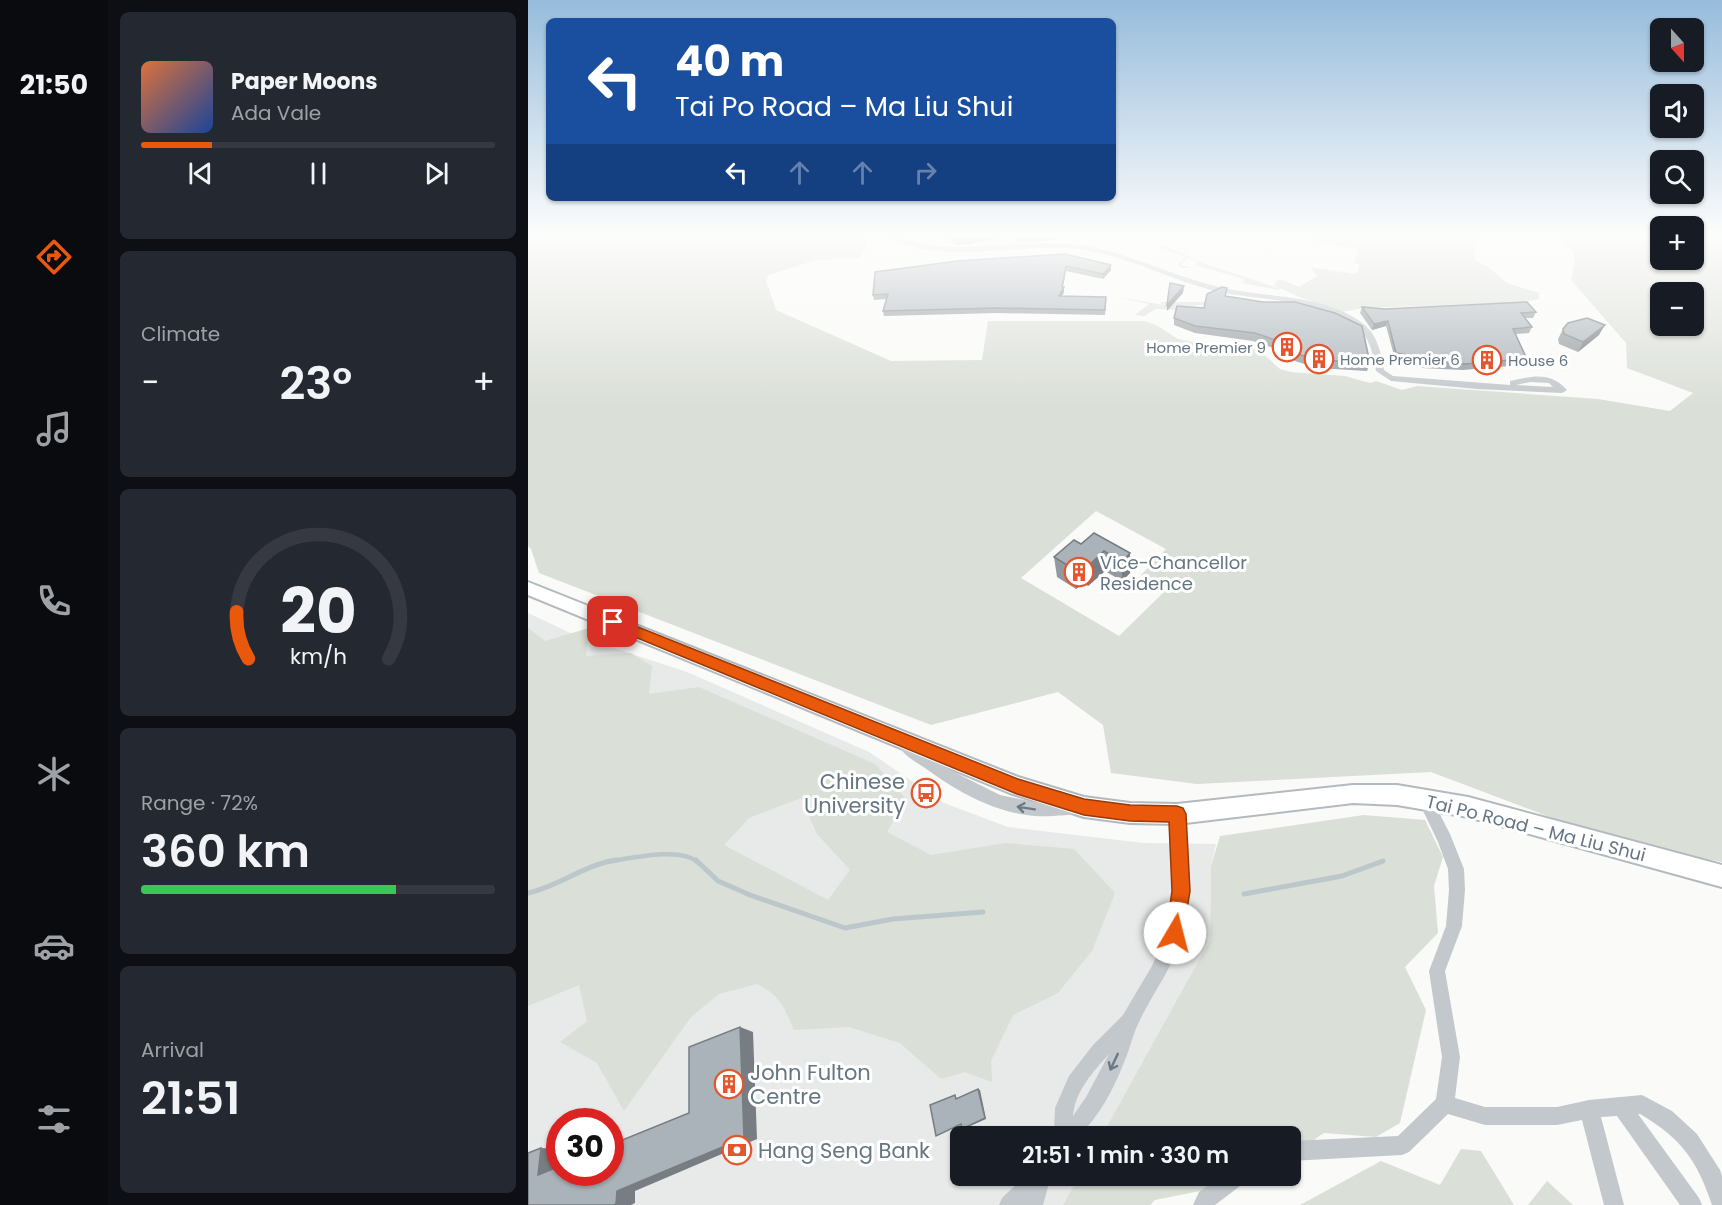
<!DOCTYPE html>
<meta charset="utf-8">
<style>
:root{--surface:#171b24;--page:#242831;--text:#f1f3f6;--muted:#9ea1a6;--line:#363941;--accent:#ea580c}
body{margin:0;font-family:Poppins,sans-serif;background:var(--page);color:var(--text);height:100vh;display:flex;flex-direction:column;font-size:22px;white-space:nowrap}
*{box-sizing:border-box;margin:0}
p{font-size:20px;color:var(--muted)}
.icon{flex:none;width:33px;height:33px;fill:none;stroke:currentColor;stroke-width:2;stroke-linecap:round;stroke-linejoin:round}
.map{position:relative;flex:1;overflow:hidden}
.side{display:flex;flex-direction:column;gap:12px;padding:12px;background:#0d0f14;width:420px}
.side>*{flex:none}
.guide{position:absolute;left:18px;top:18px;width:570px;height:183px;border-radius:9px;box-shadow:0 2px 4px #0004;background:#1a4fa0;color:#fff;overflow:hidden}
.needle{width:39px;rotate:159deg}
.buttons{position:absolute;left:1122px;top:18px;display:grid;gap:12px}
.buttons a{display:grid;place-items:center;width:54px;height:54px;border-radius:9px;background:var(--surface);box-shadow:0 2px 4px #0004;font-size:30px}
.speed{position:absolute;left:18px;top:1108px;display:flex;gap:12px;font-size:30px;font-weight:700;text-align:center}
.speed>*{display:grid;place-content:center;width:78px;height:78px;border-radius:50%;background:var(--surface);box-shadow:0 2px 4px #0004;line-height:1}
.speed .limit{border:9px solid #d22;background:#fff;color:#111}
.pin{position:absolute;display:grid;place-items:center;width:51px;height:51px;color:#fff;margin:-26px;border-radius:12px;box-shadow:0 3px 9px #0006}
.me{position:absolute;width:66px;margin:-33px;rotate:8deg;stroke-linejoin:round;filter:drop-shadow(0 0 4px #0008)}
.turn{display:flex;align-items:center;gap:21px;height:126px;padding:0 30px;font-size:27px}
.turn .icon{width:78px;height:78px;stroke-width:2.5}
.turn b{display:block;font-size:42px;line-height:51px}
.lanes{display:flex;align-items:center;height:57px;padding:0 30px;background:#0003;justify-content:center;gap:30px;direction:ltr}
.lanes .off{opacity:.35}
.big{font-size:45px;font-weight:600;line-height:1.1}
.side .widget{flex:1;display:flex;flex-direction:column;justify-content:center;gap:9px;min-width:0;padding:0 21px;border-radius:9px;background:var(--page)}
.side .dial{align-items:center;gap:0}
.dial svg{height:156px;overflow:visible;fill:none;stroke:var(--line);stroke-width:7;stroke-linecap:round;text-anchor:middle}
.dial text{fill:var(--text);stroke:none}
.song{display:flex;align-items:center;gap:18px}
.cover{width:72px;height:72px;border-radius:9px;background:linear-gradient(135deg,hsl(20 70% 55%),hsl(220 70% 35%))}
.played{height:6px;border-radius:3px;background:linear-gradient(90deg,var(--accent) 20%,var(--line) 20%)}
.keys{display:flex;justify-content:space-around;direction:ltr}
.heat{display:flex;justify-content:space-between;align-items:center;font-size:33px;direction:ltr}
.charge{height:9px;border-radius:4px;background:linear-gradient(90deg,#34c759 72%,var(--line) 0)}
.trip{position:absolute;left:422px;top:1126px;width:351px;height:60px;border-radius:9px;background:var(--surface);box-shadow:0 2px 4px #0004;font-weight:600;line-height:60px;text-align:center}
main{display:flex;flex:1;min-height:0}
.menu{display:flex;flex-direction:column;width:108px;justify-content:space-around;align-items:center;background:#090b0e;color:var(--muted)}
.menu .icon{width:42px;height:42px}
.menu .selected{color:var(--accent)}
.menu b{font-size:27px;color:var(--text)}
.map>svg:first-child{display:block}
.built{fill:#e8e9e9;fill-rule:evenodd}
.green{fill:#dadfd7;fill-rule:evenodd}
.lines{fill:none;stroke-linecap:round;stroke-linejoin:round}
.stream-far1{stroke:#bbc7cb;stroke-width:4.5}
.stream{stroke:#bbc7cb;stroke-width:5}
.secondary-casing{stroke:#b3babf;stroke-width:4}
.street{fill:#c3c8cc;fill-rule:evenodd}
.secondary{fill:#fff;fill-rule:evenodd}
.wall{fill:#929a9f}
.shaded-wall{fill:#777d82}
.building{fill:#aab3b9;stroke:#777d82;stroke-width:1.5}
.oneway{stroke:#6a7a87}
.route{fill:#ea580c;stroke:#983908;stroke-width:1.5}
.labels{text-anchor:middle;dominant-baseline:central;stroke-width:6;stroke-linejoin:round;paint-order:stroke}
.far-poi-label{font-size:15px;fill:#657683;stroke:#fff;text-anchor:start}
.poi-label{font-size:18px;fill:#657683;stroke:#fff;text-anchor:start}
.street-label{font-size:18px;fill:#657683;stroke:#fff}
.near-poi-label{font-size:21px;fill:#657683;stroke:#fff;text-anchor:start}
</style>
<main>
<nav class="menu">
<b>21:50</b>
<svg class="icon selected" aria-label="directions" viewBox="0 0 24 24"><path d="M12 3l9 9-9 9-9-9zM9 14v-3h6M13 9l2 2-2 2"/></svg>
<svg class="icon" aria-label="music" viewBox="0 0 24 24"><path d="M9 18V5l10-2v13"/><circle cx="6" cy="18" r="3"/><circle cx="16" cy="16" r="3"/></svg>
<svg class="icon" aria-label="phone" viewBox="0 0 24 24"><path d="M5 4h4l2 5-3 2q2 4 5 5l2-3 5 2v4C11 20 4 13 5 4z"/></svg>
<svg class="icon" aria-label="climate" viewBox="0 0 24 24"><path d="M12 3v18M4 7l16 10M4 17L20 7"/></svg>
<svg class="icon" aria-label="car" viewBox="0 0 24 24"><path d="M5 17H2v-5l4-1 3-4h7l3 4 3 1v5h-3M9 17h6M6 11h13"/><circle cx="7" cy="17" r="2"/><circle cx="17" cy="17" r="2"/></svg>
<svg class="icon" aria-label="filters" viewBox="0 0 24 24"><path d="M4 7h16M4 17h16"/><circle cx="9" cy="7" r="2"/><circle cx="15" cy="17" r="2"/></svg>
</nav>
<section class="side">
<div class="widget">
<div class="song"><i class="cover"></i><div><b>Paper Moons</b><p>Ada Vale</p></div></div>
<div class="played"></div>
<div class="keys"><svg class="icon" aria-label="previous" viewBox="0 0 24 24"><path d="M18 5L8 12l10 7zM5 5v14"/></svg><svg class="icon" aria-label="pause" viewBox="0 0 24 24"><path d="M8 5v14M16 5v14"/></svg><svg class="icon" aria-label="next" viewBox="0 0 24 24"><path d="M6 5l10 7-10 7zM19 5v14"/></svg></div>
</div>
<div class="widget"><p>Climate</p>
<div class="heat"><a>−</a><b class="big">23°</b><a>+</a></div>
</div>
<div class="widget dial"><svg viewBox="0 0 100 80">
<path d="M14 69A42 42 0 1 1 86 69"/>
<path d="M14 69A42 42 0 0 1 8 45" stroke="#ea580c"/>
<text x="50" y="56" font-size="32" font-weight="700">20</text>
<text x="50" y="72" font-size="11">km/h</text>
</svg></div>
<div class="widget"><p>Range · 72%</p><b class="big">360 km</b><div class="charge"></div></div>
<div class="widget"><p>Arrival</p><b class="big">21:51</b></div>
</section>
<div class="map">
<svg width="1194" height="1205" viewBox="0 0 1194 1205">
<rect width="100%" height="100%" fill="#fafaf8"/>
<path class="built" d="M0,613L49,636L159,672L341,752L416,803L480,827L616,843L688,844L683,866L682,940L573,1137H432V1176H551L535,1205H0ZM32,1122H82V1173H32Z"/>
<g class="green">
<path d="M0,237H339L338,247L331,258L288,260L241,275L238,281L248,310L363,361L454,360L460,321H616L628,325L650,339L675,344L719,347L733,352L752,369L763,372L817,376L842,383L848,381L874,390L889,386L1070,399L1142,411L1165,393L1099,368L1098,343L1043,280L1046,265V252L1030,237H1132V260H1166V237H1194V862L1142,852L1022,817L903,772L669,784L583,773L575,725L530,692L403,725L11,573L3,549L0,546ZM1132,292H1166V326H1132ZM568,511L638,549L613,575L639,589L591,636L493,578Z"/>
<path d="M781,237H948L947,260L959,266L979,283L1011,293V299L994,302L836,308L814,312L771,297L752,288L751,290L715,283L716,279L667,265L670,261L659,258L653,265L665,268H653L650,265L657,257L630,247L633,244L681,265L750,288L746,285L751,279L771,287L789,276L782,267L828,274L832,265L825,263L831,249L788,242Z"/>
<path d="M591,297L635,305L632,302H675L682,299L684,304L661,306V311L628,309L616,316L607,315L621,304Z"/>
<path d="M0,628L17,641L61,628L58,656L103,653L124,666L121,694L171,687L347,764L378,799L359,832L403,855L478,843L546,849L587,893L564,951L530,993L485,1015L463,1061L464,1082L437,1072L413,1079L372,1043L321,1027L266,1030C256,1007 252,995 229,984L191,994L163,1017L96,1111L69,1063L32,1042L59,1021L51,985L0,1006ZM273,798L289,834L322,870L300,900L196,845L221,818Z"/>
<path d="M836,815L897,820L915,857L906,886L910,933L877,967L898,1010L872,1123L848,1137L796,1133L762,1156V1137H573L682,940L683,866L692,836Z"/>
<path d="M933,1149L953,1151L986,1205H772L853,1161L912,1185Z"/>
<path d="M551,1176H732L727,1180L627,1200L622,1205H535Z"/>
<path d="M1019,1181L1045,1205H1000Z"/>
</g>
<g class="lines">
<g class="stream-far1">
<path d="M78,862C100,859 152,846 169,862"/>
<path d="M853,862L855,861"/>
</g>
<g class="stream">
<path d="M168,860L190,881L222,895L317,928L365,919L455,912"/>
<path d="M0,893C31,886 56,865 88,860"/>
<path d="M716,894L814,876L855,861"/>
</g>
<g class="secondary-casing">
<path id="secondary" d="M0,582L490,777L556,797L602,803L649,804L825,785H869L940,797L1194,865V887L940,817L869,805L825,803L649,824L602,823L556,817L482,793L0,595Z"/>
</g>
<g class="street">
<path d="M363,237C371,237 376,240 384,242C398,245 412,246 425,247C470,247 517,238 562,247C610,256 653,280 701,289C745,298 795,295 833,322C849,333 853,352 856,370L865,376L982,385V381C1005,376 1022,371 1039,390L1034,393L949,389L863,381L848,371C845,354 842,337 828,326C787,296 730,302 683,290C636,277 592,253 543,248C494,244 403,265 363,237ZM1002,382L1021,383L1025,387L988,385Z"/>
<path d="M379,741L428,773L472,795L506,802L543,801L548,803L550,808L548,813C541,816 533,815 525,816C477,819 434,795 397,768C388,762 376,756 372,747L374,743Z"/>
<path d="M896,791L901,793L922,834L936,869L937,890L934,926L917,971L932,1057L927,1098L957,1107H1029L1061,1100L1114,1095L1144,1111L1169,1134L1192,1170L1194,1176V1205H1184C1169,1160 1153,1138 1112,1114H1110L1171,1198L1174,1205H1152L1089,1116L1073,1117L1096,1205H1076L1054,1120L1029,1125H957L920,1114L881,1152L874,1155L762,1161V1141L870,1136L908,1099L914,1057L901,971L918,926L921,890L920,869L910,842L889,798L891,793Z"/>
<path d="M649,807L654,809L656,814C659,853 665,894 655,932C647,965 625,992 611,1022C605,1034 602,1048 597,1060C586,1088 571,1118 549,1137H524L526,1132L527,1108L541,1076L565,1045L595,1015L624,966L639,932L645,891L642,814L644,809ZM581,1054L558,1097L545,1116C547,1091 565,1072 581,1054Z"/>
<path d="M497,1176H523L515,1205H471L474,1198Z"/>
<path d="M693,1176H719L716,1183L687,1205H665L671,1192Z"/>
</g>
<use href="#secondary" class="secondary"/>
</g>
<g class="wall">
<path d="M418,237H474L440,244L429,245Z"/>
<path d="M487,237H531L518,241L489,242Z"/>
<path d="M430,261L583,265V270L575,279L538,271L535,287L536,292L534,296L578,297L577,315L469,313L356,316L355,311L359,299L346,300L345,295Z"/>
<path d="M698,296L842,363L839,371L789,368L767,361L765,357L757,356L754,355V351L725,341L667,333L646,325V318L676,308Z"/>
<path d="M834,307L857,309L1008,312L1005,318H997L1004,327L1001,333L988,334L998,357L995,363H994L993,365L935,370L894,368L877,363V361L867,359L858,326L844,330L832,313Z"/>
<path d="M1035,329L1071,335L1050,352L1031,344L1030,339Z"/>
<path d="M553,544L602,553V573L594,581L577,571L560,586L555,583L548,589L529,577L526,557Z"/>
</g>
<g class="shaded-wall">
<path d="M439,237H474L440,244Z"/>
<path d="M518,237H531L518,241Z"/>
<path d="M583,265V270L575,279V274Z"/>
<path d="M538,266V271L534,289L536,287V292L531,301V296Z"/>
<path d="M656,286L655,293L639,311V305Z"/>
<path d="M860,321L858,326L844,330L846,324Z"/>
<path d="M1077,325L1071,335L1050,352L1055,342Z"/>
<path d="M576,551L577,571L560,586L559,567Z"/>
<path d="M602,553V573L594,581V562Z"/>
<path d="M554,563L555,583L548,589L547,570Z"/>
<path d="M212,1027L225,1032L229,1139L107,1191V1203L103,1205H86L89,1191L216,1138Z"/>
<path d="M450,1089L452,1090L458,1119L435,1129H434Z"/>
<path d="M13,1148L32,1149L31,1175H10Z"/>
</g>
<g class="building">
<path d="M537,254L583,265L575,274L538,266L534,287H536L531,296L578,297L577,310L469,308L355,311L360,294L345,295L347,272L430,261Z"/>
<path d="M642,283L656,286L639,305Z"/>
<path d="M694,287L699,288L697,296L735,302H767L807,313L834,326L842,363L791,360L769,354L766,349H758L755,347L756,343L727,333L667,326L646,318L649,306L676,308L679,294Z"/>
<path d="M999,302L1008,312L993,313L1004,327L985,329L998,357H995L996,359L937,364L896,362L879,358V355L868,353L860,321L846,324L834,307L857,309Z"/>
<path d="M1059,318L1077,325L1055,342L1036,334L1035,329L1040,323Z"/>
<path d="M566,533L602,553L594,562L576,551L559,567L554,563L547,570L526,557L546,540L553,544Z"/>
<path d="M212,1027L216,1138L89,1191L88,1204L86,1205H0V1153L13,1148L10,1175L32,1166V1173H82V1145L161,1113V1047Z"/>
<path d="M450,1089L457,1118L434,1129L433,1124L408,1136L402,1105L427,1095L428,1099Z"/>
</g>
<defs><path id="oneway-shaft" d="M-6 0H5M1.5-3L5.5 0L1.5 3" fill="none" stroke-width="1.6" stroke-linecap="round" stroke-linejoin="round" transform="scale(1.5)"/></defs>
<g class="oneway">
<use href="#oneway-shaft" transform="translate(498 808) rotate(-171)"/>
<use href="#oneway-shaft" transform="translate(586 1062) rotate(115)"/>
</g>
<linearGradient id="sky" x2="0" y2="1"><stop stop-color="#96bcdc"/><stop offset="0.58" stop-color="#fdfdfc"/><stop offset="1" stop-color="#fdfdfc" stop-opacity="0"/></linearGradient>
<rect width="1194" height="406" fill="url(#sky)"/>
<path class="route" d="M85,617L490,779L556,799L602,805L649,806L655,808L658,814L662,891L654,940L647,943L641,940L638,933L644,891L641,822L602,821L556,815L489,794L80,626L78,622L80,618Z"/>
<defs>
<g id="building-ring" transform="scale(1.5)"><circle r="9.5" fill="#fff" stroke="#e4572e" stroke-width="1.5"/><path d="M-4-6H4V6H1V3H-1V6H-4ZM-2.5-4.3h1.7v1.8h-1.7ZM.8-4.3h1.7v1.8H.8ZM-2.5-1h1.7V.8h-1.7ZM.8-1h1.7V.8H.8Z" fill="#e4572e"/></g>
<g id="bus-ring" transform="scale(1.5)"><circle r="9.5" fill="#fff" stroke="#e4572e" stroke-width="1.5"/><path d="M-5-6H5V4H4V6H2V4H-2V6H-4V4H-5ZM-3.5-4V0h7V-4ZM-3.5 1.2v1.5H-2V1.2ZM2 1.2v1.5H3.5V1.2Z" fill="#e4572e"/></g>
<g id="bank-ring" transform="scale(1.5)"><circle r="9.5" fill="#fff" stroke="#e4572e" stroke-width="1.5"/><path d="M-6-4H6V4H-6ZM0-2.3a2.3 2.3 0 1 0 0 4.6a2.3 2.3 0 1 0 0-4.6Z" fill="#e4572e"/></g>
</defs>
<g fill-rule="evenodd">
<use href="#building-ring" x="759" y="347"/>
<use href="#building-ring" x="791" y="359"/>
<use href="#building-ring" x="959" y="360"/>
<use href="#building-ring" x="551" y="572"/>
<use href="#bus-ring" x="398" y="793"/>
<use href="#building-ring" x="201" y="1084"/>
<use href="#bank-ring" x="209" y="1150"/>
</g>
<g class="labels">
<g class="far-poi-label">
<text x="738" y="347" text-anchor="end">Home Premier 9</text>
<text x="812" y="359">Home Premier 6</text>
<text x="980" y="360">House 6</text>
</g>
<g class="poi-label">
<text x="572" y="562">Vice-Chancellor<tspan x="572" dy="21">Residence</tspan></text>
</g>
<g class="street-label">
<text transform="translate(1008 828) rotate(14)">Tai Po Road – Ma Liu Shui</text>
</g>
<g class="near-poi-label">
<text x="377" y="781" text-anchor="end">Chinese<tspan x="377" dy="24">University</tspan></text>
<text x="222" y="1072">John Fulton<tspan x="222" dy="24">Centre</tspan></text>
<text x="230" y="1150">Hang Seng Bank</text>
</g>
</g>
</svg>
<div class="buttons">
<a><svg class="needle" viewBox="-14 -14 28 28"><path d="M0-13l5 13h-10z" fill="#e53935"/><path d="M0 13l5-13h-10z" fill="#9ea1a6"/></svg></a>
<a><svg class="icon" aria-label="sound" viewBox="0 0 24 24"><path d="M4 9h4l5-4v14l-5-4H4zM17 9q2 3 0 6"/></svg></a>
<a><svg class="icon" aria-label="search" viewBox="0 0 24 24"><circle cx="10" cy="10" r="6"/><path d="M15 15l6 6"/></svg></a>
<a>+</a>
<a>−</a>
</div>
<div class="speed"><div class="limit">30</div></div>
<div class="pin" style="left:85px;top:622px;background:#d93025"><svg class="icon" aria-label="arrive" viewBox="0 0 24 24"><path d="M6 21V4h12l-3 4 3 4H6"/></svg></div>
<svg class="me" style="left:647px;top:933px" viewBox="-20 -20 40 40"><circle r="19" fill="#fff"/><path d="M0-13L10 11 0 6-10 11z" fill="#ea580c"/></svg>
<div class="trip">21:51 · 1 min · 330 m</div>
<div class="guide">
<div class="turn"><svg class="icon" aria-label="left" viewBox="0 0 24 24"><path d="M17 20v-9H6M10 6l-5 5 5 5"/></svg><div><b>40 m</b>Tai Po Road – Ma Liu Shui</div></div>
<div class="lanes"><svg class="icon" aria-label="left" viewBox="0 0 24 24"><path d="M17 20v-9H6M10 6l-5 5 5 5"/></svg><svg class="icon off" aria-label="ahead" viewBox="0 0 24 24"><path d="M12 20V5M6 11l6-6 6 6"/></svg><svg class="icon off" aria-label="ahead" viewBox="0 0 24 24"><path d="M12 20V5M6 11l6-6 6 6"/></svg><svg class="icon off" aria-label="right" viewBox="0 0 24 24"><path d="M7 20v-9h11M14 6l5 5-5 5"/></svg></div>
</div>
</div>
</main>
